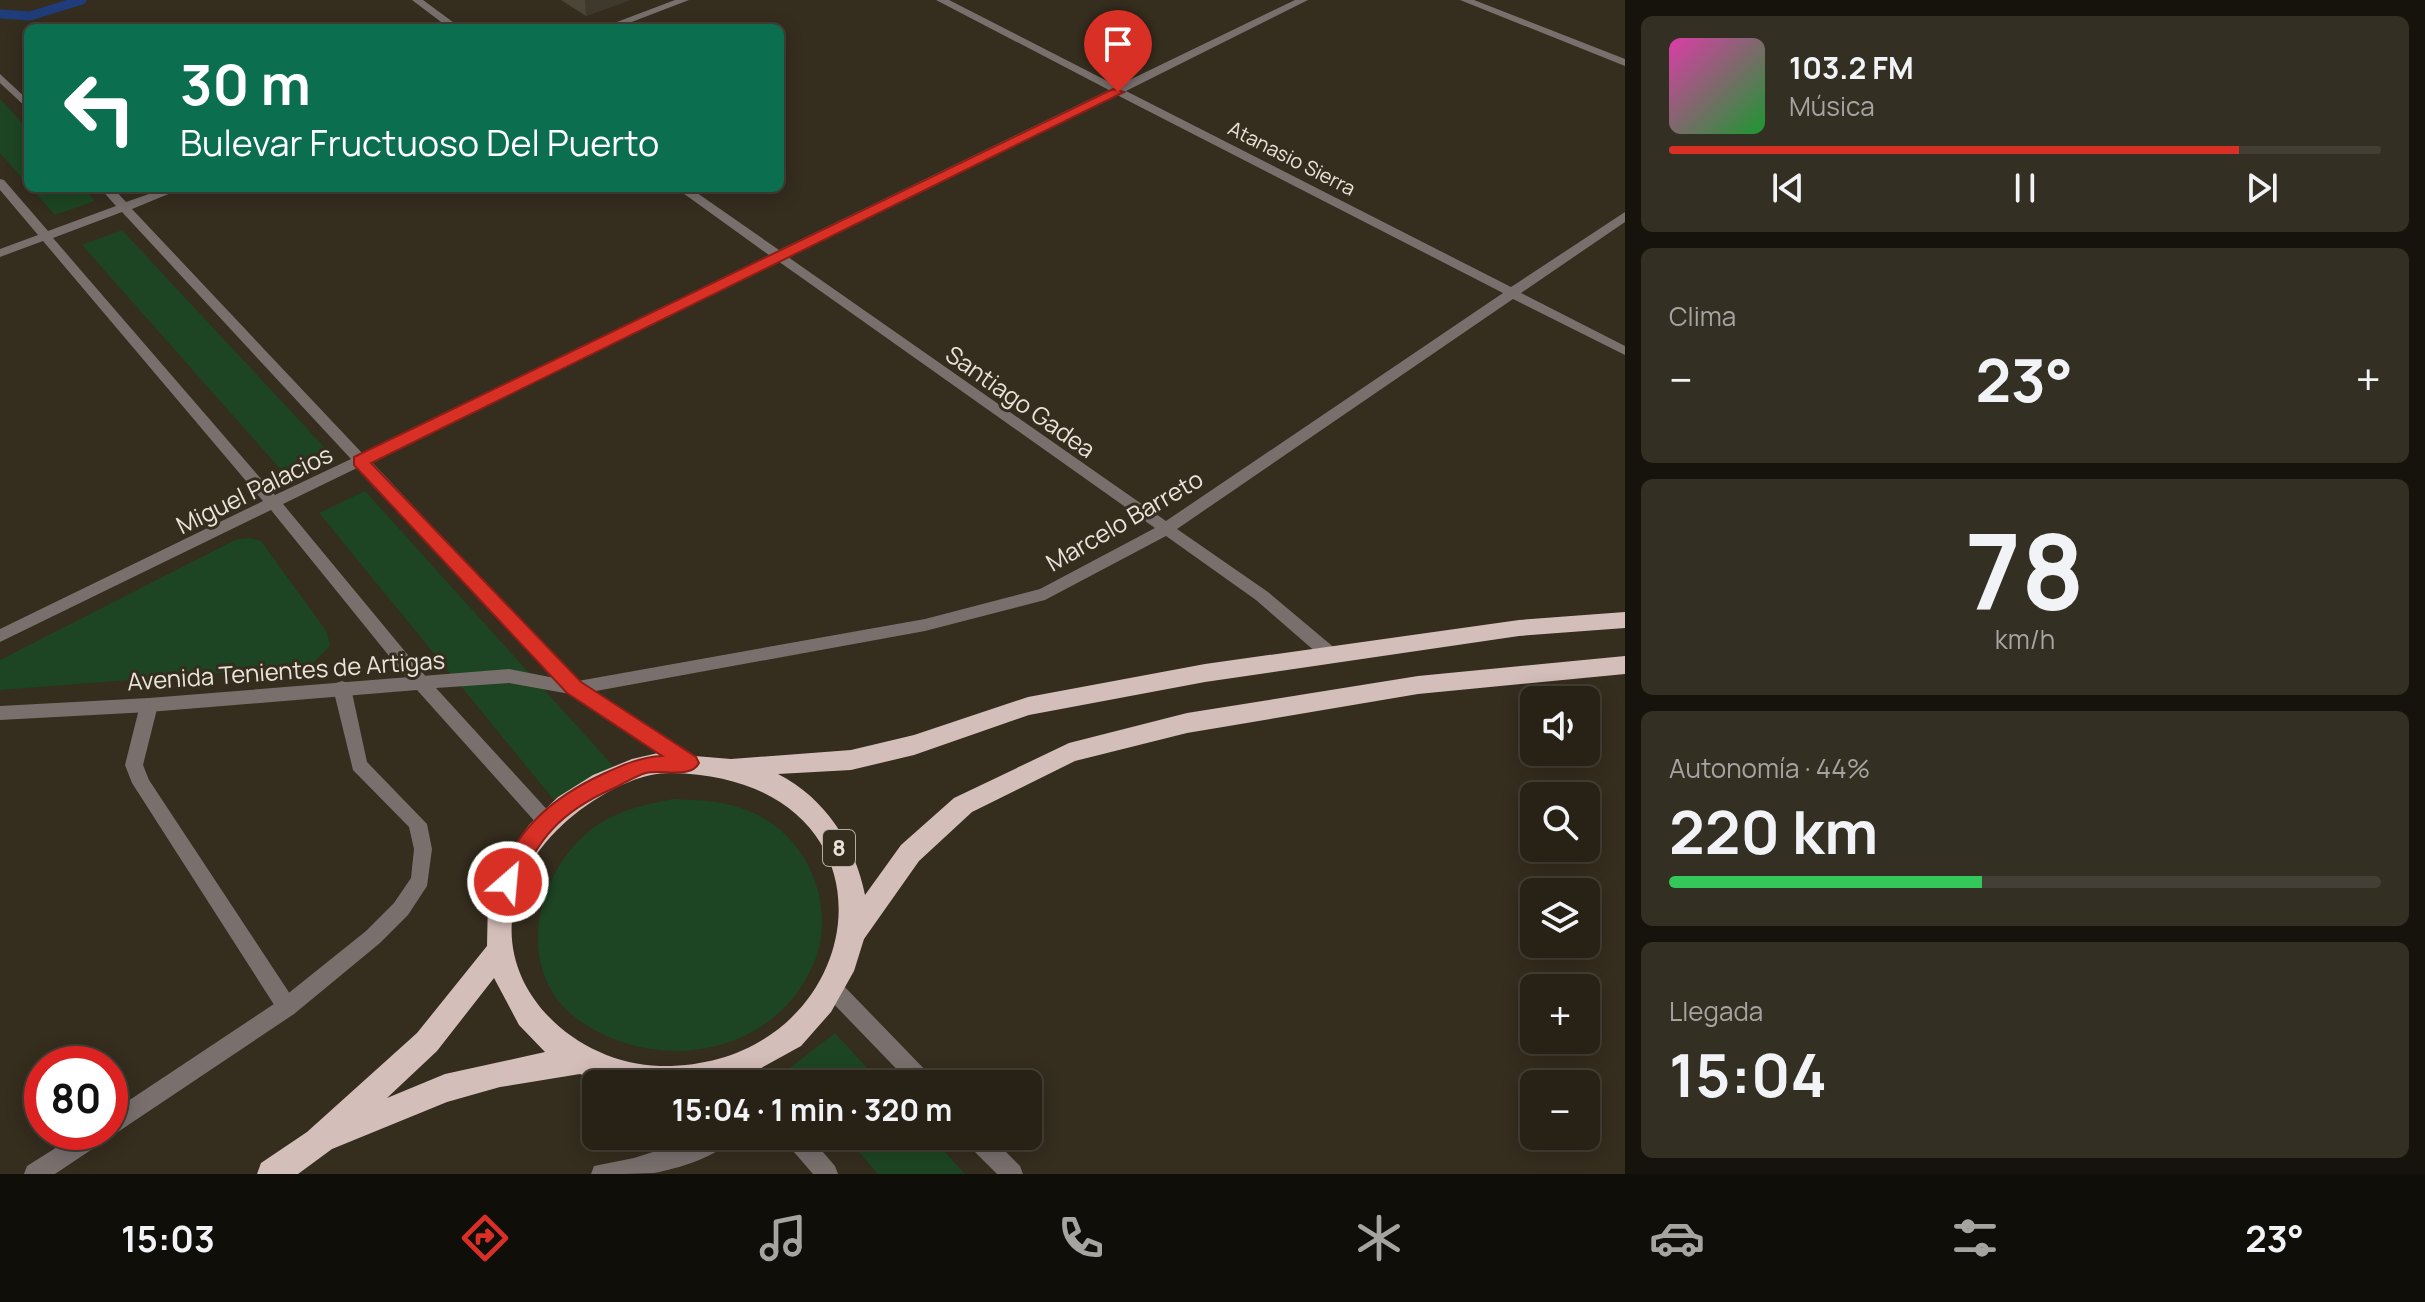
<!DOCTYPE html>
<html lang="es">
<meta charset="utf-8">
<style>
:root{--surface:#282216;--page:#342f23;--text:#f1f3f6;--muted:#a5a4a1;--line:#443f35;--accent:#d93025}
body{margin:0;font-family:Manrope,sans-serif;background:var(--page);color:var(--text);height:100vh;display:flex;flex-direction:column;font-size:30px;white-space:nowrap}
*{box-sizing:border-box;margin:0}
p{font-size:26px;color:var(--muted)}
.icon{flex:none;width:44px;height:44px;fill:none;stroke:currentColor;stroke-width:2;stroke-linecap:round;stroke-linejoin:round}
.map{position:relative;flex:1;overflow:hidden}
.side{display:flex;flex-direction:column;gap:16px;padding:16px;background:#16130c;width:800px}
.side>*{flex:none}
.hud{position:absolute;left:24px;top:24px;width:760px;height:168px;border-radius:12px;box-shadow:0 4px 20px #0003,0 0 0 2px var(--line);background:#0b6e4f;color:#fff;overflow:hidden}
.buttons{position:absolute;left:1520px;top:686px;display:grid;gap:16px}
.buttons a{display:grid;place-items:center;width:80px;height:80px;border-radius:12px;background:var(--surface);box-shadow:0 4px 20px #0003,0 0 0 2px var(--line);font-size:40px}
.speed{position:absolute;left:24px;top:1046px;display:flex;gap:16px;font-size:40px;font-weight:700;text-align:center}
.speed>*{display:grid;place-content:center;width:104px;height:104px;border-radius:50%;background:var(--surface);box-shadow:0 4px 20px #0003,0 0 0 2px var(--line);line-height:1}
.speed .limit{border:12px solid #d22;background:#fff;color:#111}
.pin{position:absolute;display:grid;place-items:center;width:68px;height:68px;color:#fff;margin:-82px -34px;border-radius:50% 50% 50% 0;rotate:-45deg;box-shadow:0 0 8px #0007}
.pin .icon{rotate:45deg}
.me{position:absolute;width:88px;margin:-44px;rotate:27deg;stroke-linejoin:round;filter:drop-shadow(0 0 6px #0008)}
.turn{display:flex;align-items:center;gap:28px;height:168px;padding:0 24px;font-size:36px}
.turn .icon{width:104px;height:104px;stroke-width:2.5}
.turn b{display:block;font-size:56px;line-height:68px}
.big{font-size:60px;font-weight:700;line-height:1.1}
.side .tile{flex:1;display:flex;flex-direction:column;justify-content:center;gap:12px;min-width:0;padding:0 28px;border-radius:12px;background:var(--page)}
.side .dial{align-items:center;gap:0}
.dial b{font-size:104px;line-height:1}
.song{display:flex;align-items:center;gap:24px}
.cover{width:96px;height:96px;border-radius:12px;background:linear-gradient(135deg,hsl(320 70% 55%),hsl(130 70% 35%))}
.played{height:8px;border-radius:4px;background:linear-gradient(90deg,var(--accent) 80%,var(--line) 80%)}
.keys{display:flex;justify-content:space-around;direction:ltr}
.heat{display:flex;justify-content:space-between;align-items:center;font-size:44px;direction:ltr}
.charge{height:12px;border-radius:6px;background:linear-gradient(90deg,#34c759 44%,var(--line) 0)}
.trip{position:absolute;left:582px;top:1070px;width:460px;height:80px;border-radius:12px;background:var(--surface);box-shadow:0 4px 20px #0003,0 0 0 2px var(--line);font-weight:700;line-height:80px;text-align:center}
.dock{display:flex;height:128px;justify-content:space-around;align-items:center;background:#100e09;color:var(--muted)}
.dock .icon{width:56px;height:56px}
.dock .active{color:var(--accent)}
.dock b{font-size:36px;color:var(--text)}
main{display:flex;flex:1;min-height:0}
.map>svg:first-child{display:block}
.green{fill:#1d4523}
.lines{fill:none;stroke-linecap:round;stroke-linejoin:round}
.stream{stroke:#203d7b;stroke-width:9}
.service{fill:#79706e;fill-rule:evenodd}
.minor{fill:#79706e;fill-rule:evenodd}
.tertiary{fill:#79706e;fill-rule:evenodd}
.trunk{fill:#d4beba;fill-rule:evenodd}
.wall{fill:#4d4537}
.shaded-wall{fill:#3e382d}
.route{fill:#d93025;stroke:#8d1f18;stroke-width:2}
.labels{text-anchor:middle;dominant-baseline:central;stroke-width:6;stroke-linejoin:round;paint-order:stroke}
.far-street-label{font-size:20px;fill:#e9e3da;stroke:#352d1e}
.shield{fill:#352d1e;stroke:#b3aca2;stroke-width:2}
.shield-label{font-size:22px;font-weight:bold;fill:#e9e3da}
.street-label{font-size:24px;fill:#e9e3da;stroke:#352d1e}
</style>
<main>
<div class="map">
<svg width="1625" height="1174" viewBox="0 0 1625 1174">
<rect width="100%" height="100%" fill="#352d1e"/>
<g class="green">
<path d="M0,99L28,129V185L0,153Z"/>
<path d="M31,188H83L95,201L55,215Z"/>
<path d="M122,230L326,449L282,471L82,245Z"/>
<path d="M365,491L613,766L554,800L319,513Z"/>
<path d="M250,538L261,541L327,632L330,646L310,666L0,690V660L237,539Z"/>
<path d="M673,799C701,800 729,801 756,814C816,843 841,921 806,979C760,1058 656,1071 583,1023C513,977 532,879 589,831C613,811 644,805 673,799Z"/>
<path d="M835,1033L882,1084H799L787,1070Z"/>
<path d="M845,1136H930L965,1174H878Z"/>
</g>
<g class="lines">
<path class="stream" d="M0,14L30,16L82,0"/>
<path class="service" d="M149,698L155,700L158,705L143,765L149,780L294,1000L297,1007L294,1014L287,1016L280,1014L132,783L125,765L140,705L143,700Z"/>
<g class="minor">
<path d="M412,0H423L461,28H449Z"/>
<path d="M675,0H689L616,28H601Z"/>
<path d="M936,0H949L1117,86L1295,0H1308L1126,91L1511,287L1625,212V222L1521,293L1625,346V355L1513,299L1177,529L1268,592L1337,650L1339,655L1337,660H1325L1256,600L1166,536L1045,600L925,631L574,695L568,693L359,467L283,504L427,678L429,683L427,688H415L271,510L0,642V629L263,501L43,241L0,257V249L38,235L0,190V179L4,180L48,231L116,206L100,188H113L126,202L166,188H183L132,209L362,453L769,255L676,188H690L779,250L1109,90ZM1117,95L1503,293L1166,521L788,257ZM122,212L351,459L275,495L53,238ZM778,261L1155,528L1040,589L925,619L578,681L371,461Z"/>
<path d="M1460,0H1474L1625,59V66Z"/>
<path d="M0,74L28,100V109L0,83Z"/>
<path d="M342,681L348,683L351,688L367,762L427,824L432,849L427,886L408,915L380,943L294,1014L55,1174H24L27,1166L81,1132H110V1113L280,1000L366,931L394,903L411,878L414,849L409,827L353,770L333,688L336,683Z"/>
<path d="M833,980L840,982L932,1077L936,1084H911L826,996L823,989L826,982Z"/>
<path d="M736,1057L743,1060L762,1084H737L726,1067L729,1060Z"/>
<path d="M703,1136H732C723,1156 676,1169 654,1173C635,1174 611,1174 591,1174L594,1166L634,1158Z"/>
<path d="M784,1136H809L835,1166L838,1174H813L787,1144Z"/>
<path d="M964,1136H990L1020,1166L1023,1174H997L967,1144Z"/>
</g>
<path class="tertiary" d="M509,669L580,683L695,758L698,763L695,768L689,770L683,768L570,694L509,683L436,688L552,815L554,820L552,825L545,828L538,825L417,690L149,712L0,720V706L149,698Z"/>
<path class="trunk" d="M1625,612V628L1519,636L1205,682L1029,715L914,755L851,770L778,774C825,798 855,844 865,895L901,845L954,798L1069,743L1187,713L1418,676L1625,656V674L1418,694L1187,733L1075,761L972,812L919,861L864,939L854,971L831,1012L801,1046L754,1072L723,1084H605L580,1074L500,1087L447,1102L332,1149L298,1174H257L261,1163L307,1132L417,1033L487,946L488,900L506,857L529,825L558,797L593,775L632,759L658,753L731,759L851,750L914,735L1028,697L1205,664L1519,620ZM671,773C919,778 872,1070 660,1066C576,1064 491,988 516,898C527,857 558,824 593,801C617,786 642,773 671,773ZM494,978L519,1025L545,1052L445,1074L387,1098L437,1051Z"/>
</g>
<path class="wall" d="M561,0H630L586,16Z"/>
<path class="shaded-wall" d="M585,0H630L586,16Z"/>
<path class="route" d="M1113,89L1124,92L371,463L581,682L696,757L699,763C691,779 662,769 646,773C635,776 623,784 612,789C560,812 539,838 515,889H500L497,882C516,829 553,797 603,774C623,765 640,757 662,756L567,693L354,465V457Z"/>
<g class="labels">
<g class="far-street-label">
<text transform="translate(1292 158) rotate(27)">Atanasio Sierra</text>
</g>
<rect class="shield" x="823" y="830" width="32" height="36" rx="6"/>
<g class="shield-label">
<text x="839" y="848">8</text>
</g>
<g class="street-label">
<text transform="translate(1021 401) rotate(35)">Santiago Gadea</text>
<text transform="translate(254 489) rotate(-26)">Miguel Palacios</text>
<text transform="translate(1124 520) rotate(-30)">Marcelo Barreto</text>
<text transform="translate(286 670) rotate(-4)">Avenida Tenientes de Artigas</text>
</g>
</g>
</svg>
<div class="buttons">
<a><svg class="icon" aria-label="sound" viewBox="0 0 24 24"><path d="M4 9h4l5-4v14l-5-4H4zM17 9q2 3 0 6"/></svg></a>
<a><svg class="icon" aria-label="search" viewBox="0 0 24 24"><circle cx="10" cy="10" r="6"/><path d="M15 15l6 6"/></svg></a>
<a><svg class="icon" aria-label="layers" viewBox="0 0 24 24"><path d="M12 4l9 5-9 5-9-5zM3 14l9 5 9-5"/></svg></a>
<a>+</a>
<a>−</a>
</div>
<div class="speed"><div class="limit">80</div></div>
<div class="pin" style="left:1118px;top:92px;background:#d93025"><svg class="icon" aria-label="arrive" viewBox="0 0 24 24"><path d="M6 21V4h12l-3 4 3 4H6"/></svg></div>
<svg class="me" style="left:508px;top:882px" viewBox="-20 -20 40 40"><circle r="17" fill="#d93025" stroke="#fff" stroke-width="3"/><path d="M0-11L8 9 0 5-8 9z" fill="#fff"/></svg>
<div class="trip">15:04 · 1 min · 320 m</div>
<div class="hud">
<div class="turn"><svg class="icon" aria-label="left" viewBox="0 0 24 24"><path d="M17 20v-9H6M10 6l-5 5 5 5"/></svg><div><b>30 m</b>Bulevar Fructuoso Del Puerto</div></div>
</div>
</div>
<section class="side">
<div class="tile">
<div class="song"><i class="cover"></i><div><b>103.2 FM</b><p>Música</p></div></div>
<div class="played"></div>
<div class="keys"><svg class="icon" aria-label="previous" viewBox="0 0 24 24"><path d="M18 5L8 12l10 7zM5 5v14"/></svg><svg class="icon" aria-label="pause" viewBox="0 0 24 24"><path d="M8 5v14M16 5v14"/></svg><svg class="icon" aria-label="next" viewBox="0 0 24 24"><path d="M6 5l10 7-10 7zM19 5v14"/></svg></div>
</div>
<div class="tile"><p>Clima</p>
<div class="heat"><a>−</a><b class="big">23°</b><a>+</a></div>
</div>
<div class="tile dial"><b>78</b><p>km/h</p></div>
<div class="tile"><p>Autonomía · 44%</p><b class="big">220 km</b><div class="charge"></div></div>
<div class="tile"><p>Llegada</p><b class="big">15:04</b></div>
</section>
</main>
<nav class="dock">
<b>15:03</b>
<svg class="icon active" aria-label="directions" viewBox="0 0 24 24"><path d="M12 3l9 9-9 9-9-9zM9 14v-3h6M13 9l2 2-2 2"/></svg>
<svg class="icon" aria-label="music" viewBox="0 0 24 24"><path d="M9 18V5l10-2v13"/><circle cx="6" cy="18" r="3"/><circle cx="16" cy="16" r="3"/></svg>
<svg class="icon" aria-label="phone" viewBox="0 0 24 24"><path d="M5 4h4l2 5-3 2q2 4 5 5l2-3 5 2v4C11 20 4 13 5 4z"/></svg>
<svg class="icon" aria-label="climate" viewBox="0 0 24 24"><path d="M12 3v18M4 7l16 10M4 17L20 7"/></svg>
<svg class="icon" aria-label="car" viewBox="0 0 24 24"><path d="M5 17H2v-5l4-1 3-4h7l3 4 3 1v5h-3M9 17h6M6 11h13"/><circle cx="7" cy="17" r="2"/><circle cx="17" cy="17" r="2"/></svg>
<svg class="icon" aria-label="filters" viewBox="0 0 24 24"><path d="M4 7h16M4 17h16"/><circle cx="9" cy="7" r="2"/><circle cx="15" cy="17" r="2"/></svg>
<b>23°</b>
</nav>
